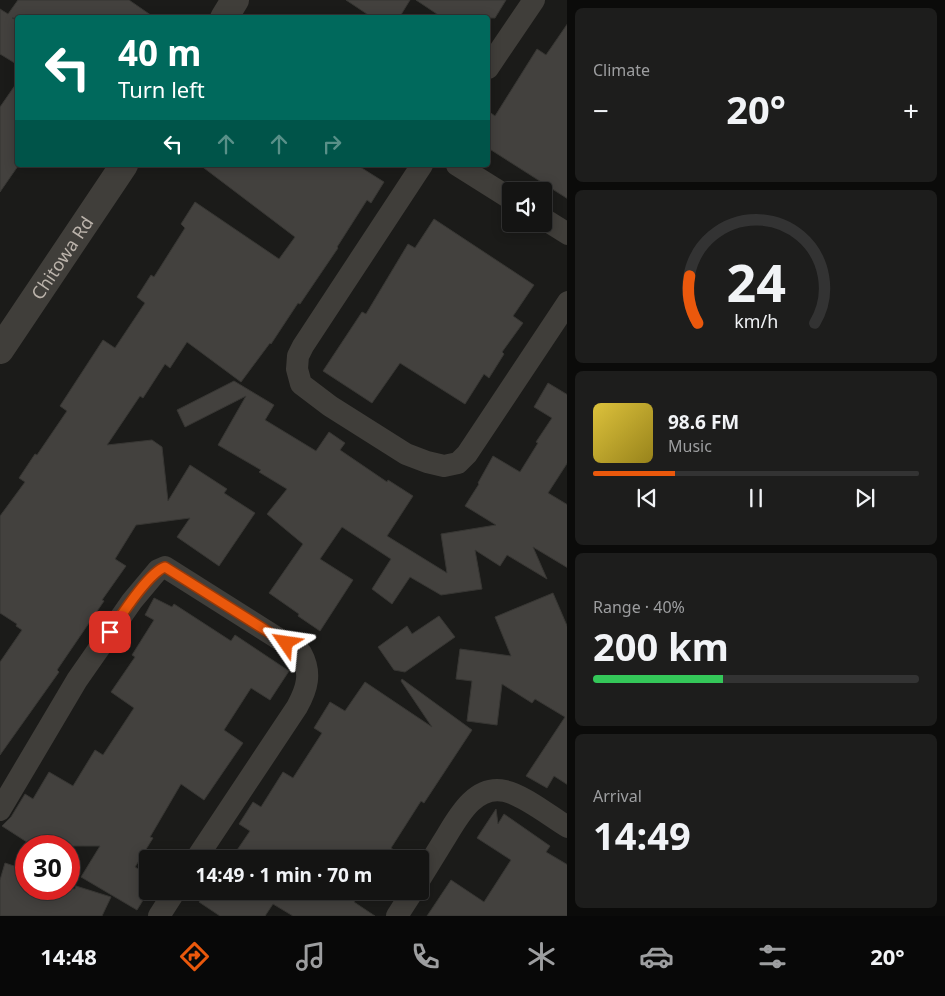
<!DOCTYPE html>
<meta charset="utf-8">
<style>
:root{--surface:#141413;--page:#1d1d1c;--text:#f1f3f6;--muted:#9d9ea0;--line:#333;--accent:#ea580c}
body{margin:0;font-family:"Noto Sans",sans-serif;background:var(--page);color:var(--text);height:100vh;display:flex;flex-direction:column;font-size:19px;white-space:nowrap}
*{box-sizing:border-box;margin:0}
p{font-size:16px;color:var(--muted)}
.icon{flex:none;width:28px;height:28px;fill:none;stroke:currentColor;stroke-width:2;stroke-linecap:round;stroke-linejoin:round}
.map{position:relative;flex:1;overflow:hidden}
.sheet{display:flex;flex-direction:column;gap:8px;padding:8px;background:#0b0b0a;width:378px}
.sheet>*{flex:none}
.guide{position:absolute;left:15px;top:15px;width:475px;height:152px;border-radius:5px;box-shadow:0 2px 12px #0003,0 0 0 1px var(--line);background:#00695c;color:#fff;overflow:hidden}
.controls{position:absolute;left:502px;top:182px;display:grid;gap:10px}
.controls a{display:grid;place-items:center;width:50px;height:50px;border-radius:5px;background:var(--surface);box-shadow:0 2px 12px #0003,0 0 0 1px var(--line);font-size:25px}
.speed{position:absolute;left:15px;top:835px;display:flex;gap:10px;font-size:25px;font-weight:700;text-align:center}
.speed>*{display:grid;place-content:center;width:65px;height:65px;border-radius:50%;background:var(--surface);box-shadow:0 2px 12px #0003,0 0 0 1px var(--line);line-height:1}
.speed .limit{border:8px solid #d22;background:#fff;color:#111}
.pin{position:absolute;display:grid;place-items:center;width:42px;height:42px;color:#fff;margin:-21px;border-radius:10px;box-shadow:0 2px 8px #0006}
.me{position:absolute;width:55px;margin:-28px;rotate:302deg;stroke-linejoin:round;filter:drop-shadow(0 0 4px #0008)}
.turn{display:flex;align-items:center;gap:18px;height:105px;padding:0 20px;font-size:22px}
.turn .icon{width:65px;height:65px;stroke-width:2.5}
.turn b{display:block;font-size:35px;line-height:42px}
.lanes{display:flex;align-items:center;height:48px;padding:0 20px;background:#0003;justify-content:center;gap:25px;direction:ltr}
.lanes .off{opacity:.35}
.big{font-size:38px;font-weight:700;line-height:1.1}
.sheet .tile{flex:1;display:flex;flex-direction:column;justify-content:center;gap:8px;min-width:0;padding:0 18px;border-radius:8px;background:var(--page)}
.sheet .dial{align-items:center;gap:0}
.dial svg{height:130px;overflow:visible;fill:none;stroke:var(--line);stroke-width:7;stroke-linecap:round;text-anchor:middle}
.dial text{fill:var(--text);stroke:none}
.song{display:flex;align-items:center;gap:15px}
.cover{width:60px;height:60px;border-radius:8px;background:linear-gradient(135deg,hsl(50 70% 55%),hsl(50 70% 35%))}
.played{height:5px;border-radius:2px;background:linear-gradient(90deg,var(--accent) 25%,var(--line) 25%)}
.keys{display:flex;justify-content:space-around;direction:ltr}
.heat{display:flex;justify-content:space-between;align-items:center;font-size:28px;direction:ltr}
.charge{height:8px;border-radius:4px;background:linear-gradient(90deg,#34c759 40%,var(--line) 0)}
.trip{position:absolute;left:139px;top:850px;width:290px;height:50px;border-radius:5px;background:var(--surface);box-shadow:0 2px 12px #0003,0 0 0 1px var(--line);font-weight:700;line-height:50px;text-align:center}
.menu{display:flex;height:80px;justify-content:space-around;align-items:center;background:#080808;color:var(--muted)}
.menu .icon{width:35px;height:35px}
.menu .current{color:var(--accent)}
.menu b{font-size:22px;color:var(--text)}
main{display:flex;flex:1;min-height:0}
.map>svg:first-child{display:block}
.building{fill:#43413e;stroke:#373633}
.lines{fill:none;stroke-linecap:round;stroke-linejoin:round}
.minor{stroke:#403e3a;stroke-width:22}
.tertiary{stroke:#403e3a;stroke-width:28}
.route-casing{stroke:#983908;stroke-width:12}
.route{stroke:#ea580c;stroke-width:9}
.labels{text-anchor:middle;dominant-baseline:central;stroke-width:4.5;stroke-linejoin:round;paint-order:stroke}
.street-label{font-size:18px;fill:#bbb3ab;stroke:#161614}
</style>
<main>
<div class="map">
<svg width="568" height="916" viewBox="0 0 568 916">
<rect width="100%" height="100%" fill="#1b1b19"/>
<g class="building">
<path d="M18,0H129L155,18H12L18,21V65L0,54V9L8,14Z"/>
<path d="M346,0H410L399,18H373Z"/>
<path d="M416,0H506L495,18H443Z"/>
<path d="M568,23V199L488,148V111L495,116L537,49L546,55Z"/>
<path d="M18,81V166L0,192V107Z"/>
<path d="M200,165H357L384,182L371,203L367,200L337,247L338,248L300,304L298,303L271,344L270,343L241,382L187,342L170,368L165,364L143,398L140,396L107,445L152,440L162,447L168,501L190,465L227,489L224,493L255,513L219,566L177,537L190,518L136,525L115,559L126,566L102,600L104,601L57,670L59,672L0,755V662L22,630L16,626L17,624L0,613V516L25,482L19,478L35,454L37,455L67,411L60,406L103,340L115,348L145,303L137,297L151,275L154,277L185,228L181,224L195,202L279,259L295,237Z"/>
<path d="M434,219L534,285L513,316L523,323L502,352L504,354L489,378L484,374L465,404L400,363L372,403L323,371L362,312L366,314L408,244L415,248Z"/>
<path d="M234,381L274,405L265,420L316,451L329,432L345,443L340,450L387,482L388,480L413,496L387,536L447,573L441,534L496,525L465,506L479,484L478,483L493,456L520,472L538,443L536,442L552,418L534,407L548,383L568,395V462L548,493L568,505V568L533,547L547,579L507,555L500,566L475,550L482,589L441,595L410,577L392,604L372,589L391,559L342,527L320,559L353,580L320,631L298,616L299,614L269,593L303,544L267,514L287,489L259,472L261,470L218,445L246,396L185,427L177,410Z"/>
<path d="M553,593L568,628V785L554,776L547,788L526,776L565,717L535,699L532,703L502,684L497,725L467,721L472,681L456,679L460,649L511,656L495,617Z"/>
<path d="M154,598L172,607L174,604L231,641L235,635L289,671L270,700L251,688L224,730L243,743L204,800L181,784L150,837L153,838L135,867L148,875V892L137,910L81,877L100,846H33L2,826L11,817L25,794L33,799L49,772L73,786L95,750L103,755L134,708L111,692L135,657L132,655L154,620L145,615Z"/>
<path d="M439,616L455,637L405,672L394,670L378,647L407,626L412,634Z"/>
<path d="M402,679L472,730L424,803L421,801L391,848L407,859H231L250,831L239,824L253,802L261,807L283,772L293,778L322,733L314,728L330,702L345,711L365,682L432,727L401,681Z"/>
<path d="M496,809L498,824L504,814L550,846L546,852L568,865V916H427L451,880L484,902L511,860L477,838Z"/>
<path d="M5,863L26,870V889H75L76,886L111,897L102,916H0V880Z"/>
<path d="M206,891H361L354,902L375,916H293L273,904L265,916H220L199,902Z"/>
</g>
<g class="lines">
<g class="minor">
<path d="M488,68L534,0"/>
<path d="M422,165L303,346L298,356L297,369L301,384L330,406L406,454L427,462L444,466L458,463L467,454L568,302"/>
<path d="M457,165L511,199"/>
<path d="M544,219L568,234"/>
<path d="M0,810L77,680L132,601L158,570L165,567L301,653C312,673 307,689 297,707L196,859"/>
<path d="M420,879C428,866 436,853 444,840C457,819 474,784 505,791C524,795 551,817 568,827"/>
<path d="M159,916L175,891"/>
<path d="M397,916L413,891"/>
</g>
<g class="tertiary">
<path d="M224,18L235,0"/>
<path id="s1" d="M0,350L124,165"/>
</g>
</g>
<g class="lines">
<g class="route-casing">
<path id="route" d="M110,632C121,616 148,573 165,567L286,643"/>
</g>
<use href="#route" class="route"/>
</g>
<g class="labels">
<g class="street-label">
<text stroke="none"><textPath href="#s1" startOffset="111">Chitowa Rd</textPath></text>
</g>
</g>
</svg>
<div class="controls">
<a><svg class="icon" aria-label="sound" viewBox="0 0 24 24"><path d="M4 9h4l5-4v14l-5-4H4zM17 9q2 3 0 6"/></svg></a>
</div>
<div class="speed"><div class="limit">30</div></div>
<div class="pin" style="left:110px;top:632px;background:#d93025"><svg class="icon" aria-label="arrive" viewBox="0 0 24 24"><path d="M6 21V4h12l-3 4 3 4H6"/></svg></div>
<svg class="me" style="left:286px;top:643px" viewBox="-20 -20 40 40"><path d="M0-17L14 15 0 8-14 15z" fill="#ea580c" stroke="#fff" stroke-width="4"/></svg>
<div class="trip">14:49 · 1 min · 70 m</div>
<div class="guide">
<div class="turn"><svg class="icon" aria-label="left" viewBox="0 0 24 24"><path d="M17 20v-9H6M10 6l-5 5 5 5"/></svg><div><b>40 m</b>Turn left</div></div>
<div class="lanes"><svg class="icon" aria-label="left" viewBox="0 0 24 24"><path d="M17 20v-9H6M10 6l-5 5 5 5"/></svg><svg class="icon off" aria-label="ahead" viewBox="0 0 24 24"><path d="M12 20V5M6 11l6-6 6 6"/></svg><svg class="icon off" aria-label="ahead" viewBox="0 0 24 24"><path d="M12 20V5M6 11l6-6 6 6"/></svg><svg class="icon off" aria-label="right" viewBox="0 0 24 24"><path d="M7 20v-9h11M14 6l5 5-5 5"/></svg></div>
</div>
</div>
<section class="sheet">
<div class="tile"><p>Climate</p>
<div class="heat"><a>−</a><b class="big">20°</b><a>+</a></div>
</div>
<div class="tile dial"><svg viewBox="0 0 100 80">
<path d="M14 69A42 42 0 1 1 86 69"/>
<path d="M14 69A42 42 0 0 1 9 40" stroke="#ea580c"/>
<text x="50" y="56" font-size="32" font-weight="700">24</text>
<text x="50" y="72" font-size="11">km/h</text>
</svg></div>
<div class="tile">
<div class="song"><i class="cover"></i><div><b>98.6 FM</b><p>Music</p></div></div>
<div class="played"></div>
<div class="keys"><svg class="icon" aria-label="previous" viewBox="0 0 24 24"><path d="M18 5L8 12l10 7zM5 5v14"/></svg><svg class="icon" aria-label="pause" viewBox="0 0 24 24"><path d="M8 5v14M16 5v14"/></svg><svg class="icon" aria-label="next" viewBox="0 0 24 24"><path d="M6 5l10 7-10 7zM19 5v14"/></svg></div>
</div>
<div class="tile"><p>Range · 40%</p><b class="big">200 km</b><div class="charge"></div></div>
<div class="tile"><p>Arrival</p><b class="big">14:49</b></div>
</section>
</main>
<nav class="menu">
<b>14:48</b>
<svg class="icon current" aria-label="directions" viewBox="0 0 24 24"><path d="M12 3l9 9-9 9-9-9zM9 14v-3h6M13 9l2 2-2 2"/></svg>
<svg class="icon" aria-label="music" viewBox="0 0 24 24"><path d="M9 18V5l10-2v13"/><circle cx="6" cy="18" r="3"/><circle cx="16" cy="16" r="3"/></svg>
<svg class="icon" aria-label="phone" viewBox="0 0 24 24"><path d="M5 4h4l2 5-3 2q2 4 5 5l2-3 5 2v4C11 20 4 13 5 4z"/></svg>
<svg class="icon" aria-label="climate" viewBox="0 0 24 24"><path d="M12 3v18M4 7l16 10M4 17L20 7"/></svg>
<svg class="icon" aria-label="car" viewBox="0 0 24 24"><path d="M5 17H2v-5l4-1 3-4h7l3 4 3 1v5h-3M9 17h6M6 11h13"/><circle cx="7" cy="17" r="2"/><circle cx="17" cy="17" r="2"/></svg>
<svg class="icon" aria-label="filters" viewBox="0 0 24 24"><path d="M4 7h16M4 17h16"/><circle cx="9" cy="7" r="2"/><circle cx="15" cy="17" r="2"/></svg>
<b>20°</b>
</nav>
